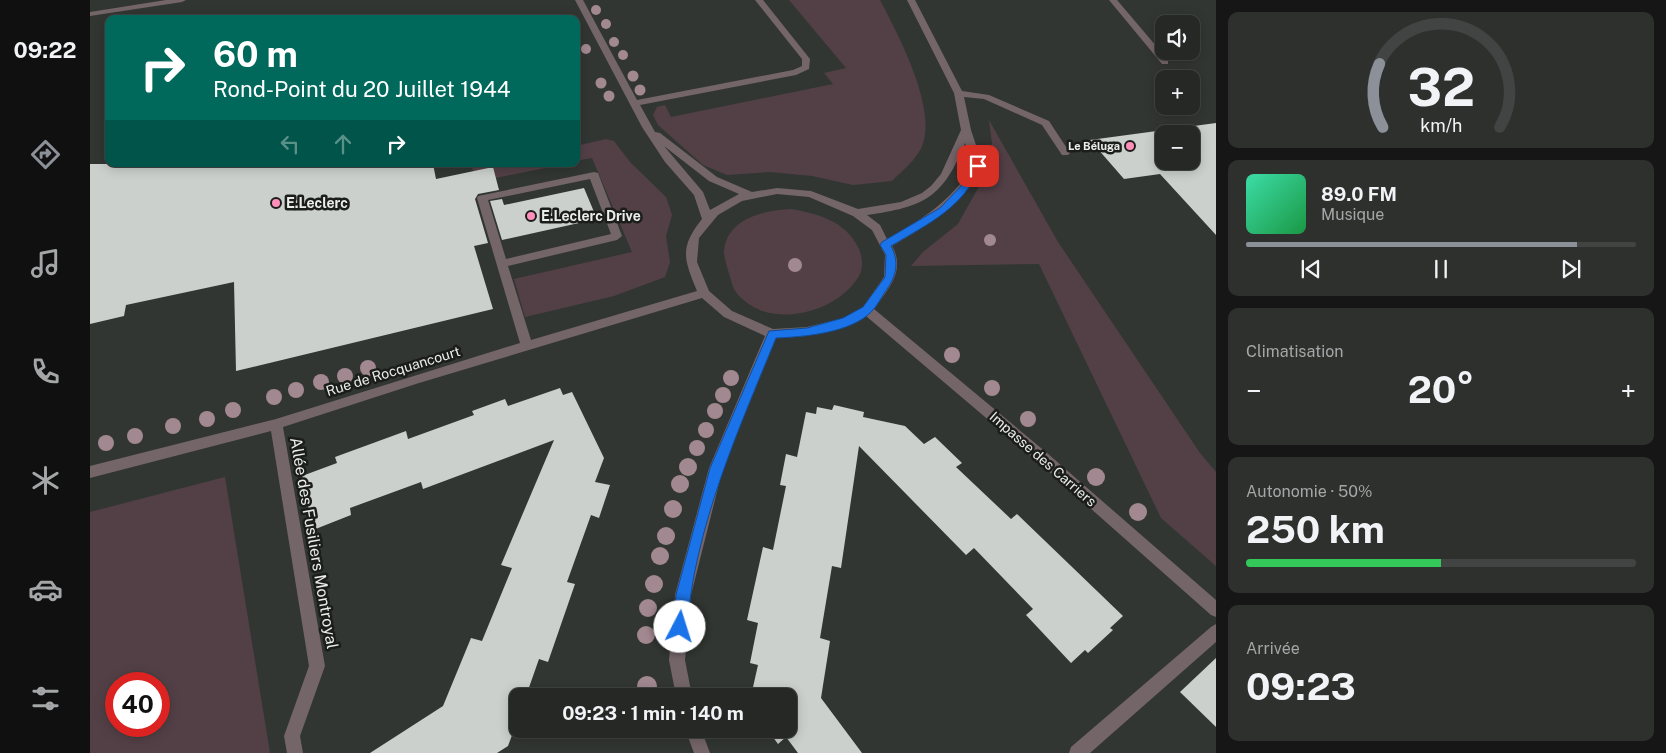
<!DOCTYPE html>
<html lang="fr">
<meta charset="utf-8">
<style>
:root{--surface:#262826;--page:#2e302e;--text:#f1f3f6;--muted:#a4a6a7;--line:#424443;--accent:#8c9099}
body{margin:0;font-family:"Public Sans",sans-serif;background:var(--page);color:var(--text);height:100vh;display:flex;flex-direction:column;font-size:19px;white-space:nowrap}
*{box-sizing:border-box;margin:0}
p{font-size:16px;color:var(--muted)}
.icon{flex:none;width:28px;height:28px;fill:none;stroke:currentColor;stroke-width:2;stroke-linecap:round;stroke-linejoin:round}
.map{position:relative;flex:1;overflow:hidden}
.panel{display:flex;flex-direction:column;gap:12px;padding:12px;background:#151615;width:450px}
.panel>*{flex:none}
.guide{position:absolute;left:15px;top:15px;width:475px;height:152px;border-radius:10px;box-shadow:0 2px 12px #0003,0 0 0 1px var(--line);background:#00695c;color:#fff;overflow:hidden}
.fabs{position:absolute;left:1065px;top:15px;display:grid;gap:10px}
.fabs a{display:grid;place-items:center;width:45px;height:45px;border-radius:10px;background:var(--surface);box-shadow:0 2px 12px #0003,0 0 0 1px var(--line);font-size:25px}
.speed{position:absolute;left:15px;top:672px;display:flex;gap:10px;font-size:25px;font-weight:700;text-align:center}
.speed>*{display:grid;place-content:center;width:65px;height:65px;border-radius:50%;background:var(--surface);box-shadow:0 2px 12px #0003,0 0 0 1px var(--line);line-height:1}
.speed .limit{border:8px solid #d22;background:#fff;color:#111}
.pin{position:absolute;display:grid;place-items:center;width:42px;height:42px;color:#fff;margin:-21px;border-radius:10px;box-shadow:0 2px 8px #0006}
.me{position:absolute;width:55px;margin:-28px;rotate:5deg;stroke-linejoin:round;filter:drop-shadow(0 0 4px #0008)}
.turn{display:flex;align-items:center;gap:18px;height:105px;padding:0 25px;font-size:22px}
.turn .icon{width:65px;height:65px;stroke-width:2.5}
.turn b{display:block;font-size:35px;line-height:42px}
.lanes{display:flex;align-items:center;height:48px;padding:0 25px;background:#0003;justify-content:center;gap:25px;direction:ltr}
.lanes .off{opacity:.35}
.big{font-size:38px;font-weight:700;line-height:1.1}
.panel .tile{flex:1;display:flex;flex-direction:column;justify-content:center;gap:8px;min-width:0;padding:0 18px;border-radius:10px;background:var(--page)}
.panel .dial{align-items:center;gap:0}
.dial svg{height:130px;overflow:visible;fill:none;stroke:var(--line);stroke-width:7;stroke-linecap:round;text-anchor:middle}
.dial text{fill:var(--text);stroke:none}
.song{display:flex;align-items:center;gap:15px}
.cover{width:60px;height:60px;border-radius:8px;background:linear-gradient(135deg,hsl(160 70% 55%),hsl(140 70% 35%))}
.played{height:5px;border-radius:2px;background:linear-gradient(90deg,var(--accent) 85%,var(--line) 85%)}
.keys{display:flex;justify-content:space-around;direction:ltr}
.heat{display:flex;justify-content:space-between;align-items:center;font-size:28px;direction:ltr}
.charge{height:8px;border-radius:4px;background:linear-gradient(90deg,#34c759 50%,var(--line) 0)}
.trip{position:absolute;left:419px;top:688px;width:288px;height:50px;border-radius:10px;background:var(--surface);box-shadow:0 2px 12px #0003,0 0 0 1px var(--line);font-weight:700;line-height:50px;text-align:center}
main{display:flex;flex:1;min-height:0}
.tab-bar{display:flex;flex-direction:column;width:90px;justify-content:space-around;align-items:center;background:#0f100f;color:var(--muted)}
.tab-bar .icon{width:35px;height:35px}
.tab-bar .on{color:var(--accent)}
.tab-bar b{font-size:22px;color:var(--text)}
.map>svg:first-child{display:block}
.green{fill:#534047;fill-rule:evenodd}
.building{fill:#cbd0cc;fill-rule:evenodd}
.lines{fill:none;stroke-linecap:round;stroke-linejoin:round}
.minor{fill:#746569;fill-rule:evenodd}
.tree{fill:#a28890}
.route{fill:#1a73e8;stroke:#114b97}
.poi-dot{fill:#ff8eba;stroke:#1b1d1b;stroke-width:2}
.labels{text-anchor:middle;dominant-baseline:central;stroke-width:5;stroke-linejoin:round;paint-order:stroke}
.far-poi-label{font-size:11px;font-weight:bold;fill:#ebedeb;stroke:#1b1d1b;text-anchor:end}
.poi-label{font-size:14px;font-weight:bold;fill:#ebedeb;stroke:#1b1d1b;text-anchor:start}
.street-label{font-size:14px;fill:#ebedeb;stroke:#1b1d1b}
.near-street-label{font-size:16px;fill:#ebedeb;stroke:#1b1d1b}
</style>
<main>
<nav class="tab-bar">
<b>09:22</b>
<svg class="icon on" aria-label="directions" viewBox="0 0 24 24"><path d="M12 3l9 9-9 9-9-9zM9 14v-3h6M13 9l2 2-2 2"/></svg>
<svg class="icon" aria-label="music" viewBox="0 0 24 24"><path d="M9 18V5l10-2v13"/><circle cx="6" cy="18" r="3"/><circle cx="16" cy="16" r="3"/></svg>
<svg class="icon" aria-label="phone" viewBox="0 0 24 24"><path d="M5 4h4l2 5-3 2q2 4 5 5l2-3 5 2v4C11 20 4 13 5 4z"/></svg>
<svg class="icon" aria-label="climate" viewBox="0 0 24 24"><path d="M12 3v18M4 7l16 10M4 17L20 7"/></svg>
<svg class="icon" aria-label="car" viewBox="0 0 24 24"><path d="M5 17H2v-5l4-1 3-4h7l3 4 3 1v5h-3M9 17h6M6 11h13"/><circle cx="7" cy="17" r="2"/><circle cx="17" cy="17" r="2"/></svg>
<svg class="icon" aria-label="filters" viewBox="0 0 24 24"><path d="M4 7h16M4 17h16"/><circle cx="9" cy="7" r="2"/><circle cx="15" cy="17" r="2"/></svg>
</nav>
<div class="map">
<svg width="1126" height="753" viewBox="0 0 1126 753">
<rect width="100%" height="100%" fill="#323632"/>
<g class="green">
<path d="M699,0H790C808,35 852,115 829,152C822,163 811,172 802,181L763,185L722,176L680,172L637,175L613,165L568,125L563,115L567,107L575,105L581,117L743,84L734,73L756,68Z"/>
<path d="M899,120L968,242L1110,453L1126,472V566L1071,518L949,264L821,266L833,252L868,224L892,181L902,143Z"/>
<path d="M516,139L524,141L540,162L576,197L582,215L576,236L580,262L575,277L524,296L435,317L424,279L542,252L502,158L486,161V146Z"/>
<path d="M397,164H475L386,182L382,167Z"/>
<path d="M702,209C728,214 755,221 768,247C772,255 774,267 769,276C750,309 694,326 662,306C652,300 643,292 641,280C639,272 634,260 634,251C637,218 675,210 702,209Z"/>
<path d="M135,477L180,753H0V512ZM26,684H69V726H26Z"/>
</g>
<g class="building">
<path d="M1126,123V235L1070,174L1034,179L1000,140ZM1074,134H1101V161H1074Z"/>
<path d="M0,164H343L346,179L403,167L409,190L388,194L385,199L398,243L384,246L403,309L146,371L144,282L36,305L34,316L0,324Z"/>
<path d="M494,188L507,219L412,240L400,201L412,199L414,205Z"/>
<path d="M470,388L473,395L482,392L514,458L505,482L520,485L509,518L501,515L477,582L485,584L458,662L449,659L436,696H428V719L418,746L407,753H280L353,706L381,638L392,641L422,568L411,565L464,440L333,489L331,482L260,508L261,515L223,530L212,476L247,463L245,457L316,431L318,439L384,415L382,411L415,399L418,406Z"/>
<path d="M744,405L774,412L773,417L815,426L834,444L845,437L872,463L866,467L921,519L927,514L1033,616L1020,628L1023,630L998,653L995,650L981,663L936,615L943,609L884,548L876,555L769,446L751,568L742,566L730,638L740,641L731,698L772,753H708L696,737L688,744L677,729H698V696H661L668,665L660,663L668,623L657,620L673,547L683,550L696,486L690,485L696,454L707,457L716,412L726,414L727,407L742,410Z"/>
<path d="M1126,658V727L1090,692Z"/>
</g>
<g class="lines">
<g class="minor">
<path d="M76,0H96L92,2L0,16V12Z"/>
<path d="M485,0H493L547,100L703,70L712,66V59L665,0H673L720,59L719,69L706,75L550,105L565,132L570,133L627,177L662,192L687,188L721,191L768,209L811,202L832,193L841,186L851,174L871,130L864,93L817,0H825L872,91L899,95L959,121L980,153L978,155H972L952,125L894,99L874,97L881,130L893,166C870,203 839,225 802,246C816,271 798,289 784,309L957,453L1126,600V617L1121,615L947,461L776,316C749,333 718,337 686,338L633,468L601,595L595,660L602,696H586L579,660L585,595L619,468L675,336L634,317L612,298L329,383L193,427L235,666L210,736L213,753H197L194,736L219,666L181,431L0,478V466L186,419L430,343L387,198L388,196L504,172L508,173L532,236L527,240L418,266L441,340L607,291C594,259 589,248 612,219L604,195L575,162L552,127ZM875,143L883,166C862,200 832,220 797,239L790,225L777,215C834,207 853,198 875,143ZM574,146L619,181L649,194L620,210L613,192ZM500,179L521,234L416,259L398,200ZM687,194L719,197L763,216L782,230L795,255L794,277L773,307L754,318L717,327L683,329L642,311L619,291L607,262L609,238L628,215L652,201Z"/>
<path d="M1019,0H1027L1078,60V64H1072Z"/>
<path d="M1126,624V642L1000,753H979L981,747L1121,627Z"/>
<path d="M595,729H611L620,753H604Z"/>
</g>
</g>
<g class="tree">
<circle cx="506" cy="10" r="5"/>
<circle cx="516" cy="24" r="5"/>
<circle cx="524" cy="42" r="5"/>
<circle cx="496" cy="49" r="5"/>
<circle cx="533" cy="55" r="5"/>
<circle cx="543" cy="76" r="5.5"/>
<circle cx="511" cy="83" r="5.5"/>
<circle cx="550" cy="90" r="5.5"/>
<circle cx="519" cy="96" r="5.5"/>
<circle cx="900" cy="240" r="6"/>
<circle cx="705" cy="265" r="7"/>
<circle cx="862" cy="355" r="8"/>
<circle cx="278" cy="368" r="8"/>
<circle cx="255" cy="376" r="8"/>
<circle cx="641" cy="378" r="8"/>
<circle cx="231" cy="382" r="8"/>
<circle cx="902" cy="388" r="8"/>
<circle cx="206" cy="390" r="8"/>
<circle cx="633" cy="395" r="8"/>
<circle cx="184" cy="397" r="8"/>
<circle cx="143" cy="410" r="8"/>
<circle cx="625" cy="411" r="8"/>
<circle cx="117" cy="419" r="8"/>
<circle cx="938" cy="419" r="8"/>
<circle cx="83" cy="426" r="8"/>
<circle cx="616" cy="430" r="8"/>
<circle cx="45" cy="436" r="8"/>
<circle cx="16" cy="443" r="8"/>
<circle cx="607" cy="448" r="8"/>
<circle cx="598" cy="467" r="9"/>
<circle cx="1006" cy="477" r="9"/>
<circle cx="590" cy="484" r="9"/>
<circle cx="583" cy="509" r="9"/>
<circle cx="1048" cy="512" r="9"/>
<circle cx="576" cy="536" r="9"/>
<circle cx="570" cy="556" r="9"/>
<circle cx="564" cy="584" r="9"/>
<circle cx="558" cy="608" r="9"/>
<circle cx="556" cy="635" r="9"/>
<circle cx="557" cy="686" r="10"/>
</g>
<path class="route" d="M884,164L892,166C870,210 841,222 801,246C810,263 806,277 795,292C791,298 787,306 782,311C762,333 713,337 686,338C648,431 605,526 597,627L595,632L590,634L585,632L583,627L586,595L620,468L679,331L717,328L753,318L773,307L795,277L796,255L790,245L792,242L850,208L874,183Z"/>
<g class="poi-dot">
<circle cx="1040" cy="146" r="5"/>
<circle cx="186" cy="203" r="5"/>
<circle cx="441" cy="216" r="5"/>
</g>
<g class="labels">
<g class="far-poi-label">
<text x="1030" y="146">Le Béluga</text>
</g>
<g class="poi-label">
<text x="196" y="203">E.Leclerc</text>
<text x="451" y="216">E.Leclerc Drive</text>
</g>
<g class="street-label">
<text transform="translate(303 371) rotate(-17)">Rue de Rocquancourt</text>
<text transform="translate(953 459) rotate(41)">Impasse des Carriers</text>
</g>
<g class="near-street-label">
<text transform="translate(224 543) rotate(80)">Allée des Fusiliers Montroyal</text>
</g>
</g>
</svg>
<div class="fabs">
<a><svg class="icon" aria-label="sound" viewBox="0 0 24 24"><path d="M4 9h4l5-4v14l-5-4H4zM17 9q2 3 0 6"/></svg></a>
<a>+</a>
<a>−</a>
</div>
<div class="speed"><div class="limit">40</div></div>
<div class="pin" style="left:888px;top:166px;background:#d93025"><svg class="icon" aria-label="arrive" viewBox="0 0 24 24"><path d="M6 21V4h12l-3 4 3 4H6"/></svg></div>
<svg class="me" style="left:590px;top:627px" viewBox="-20 -20 40 40"><circle r="19" fill="#fff"/><path d="M0-13L10 11 0 6-10 11z" fill="#1a73e8"/></svg>
<div class="trip">09:23 · 1 min · 140 m</div>
<div class="guide">
<div class="turn"><svg class="icon" aria-label="right" viewBox="0 0 24 24"><path d="M7 20v-9h11M14 6l5 5-5 5"/></svg><div><b>60 m</b>Rond-Point du 20 Juillet 1944</div></div>
<div class="lanes"><svg class="icon off" aria-label="left" viewBox="0 0 24 24"><path d="M17 20v-9H6M10 6l-5 5 5 5"/></svg><svg class="icon off" aria-label="ahead" viewBox="0 0 24 24"><path d="M12 20V5M6 11l6-6 6 6"/></svg><svg class="icon" aria-label="right" viewBox="0 0 24 24"><path d="M7 20v-9h11M14 6l5 5-5 5"/></svg></div>
</div>
</div>
<section class="panel">
<div class="tile dial"><svg viewBox="0 0 100 80">
<path d="M14 69A42 42 0 1 1 86 69"/>
<path d="M14 69A42 42 0 0 1 12 30" stroke="#8c9099"/>
<text x="50" y="56" font-size="32" font-weight="700">32</text>
<text x="50" y="72" font-size="11">km/h</text>
</svg></div>
<div class="tile">
<div class="song"><i class="cover"></i><div><b>89.0 FM</b><p>Musique</p></div></div>
<div class="played"></div>
<div class="keys"><svg class="icon" aria-label="previous" viewBox="0 0 24 24"><path d="M18 5L8 12l10 7zM5 5v14"/></svg><svg class="icon" aria-label="pause" viewBox="0 0 24 24"><path d="M8 5v14M16 5v14"/></svg><svg class="icon" aria-label="next" viewBox="0 0 24 24"><path d="M6 5l10 7-10 7zM19 5v14"/></svg></div>
</div>
<div class="tile"><p>Climatisation</p>
<div class="heat"><a>−</a><b class="big">20°</b><a>+</a></div>
</div>
<div class="tile"><p>Autonomie · 50%</p><b class="big">250 km</b><div class="charge"></div></div>
<div class="tile"><p>Arrivée</p><b class="big">09:23</b></div>
</section>
</main>
